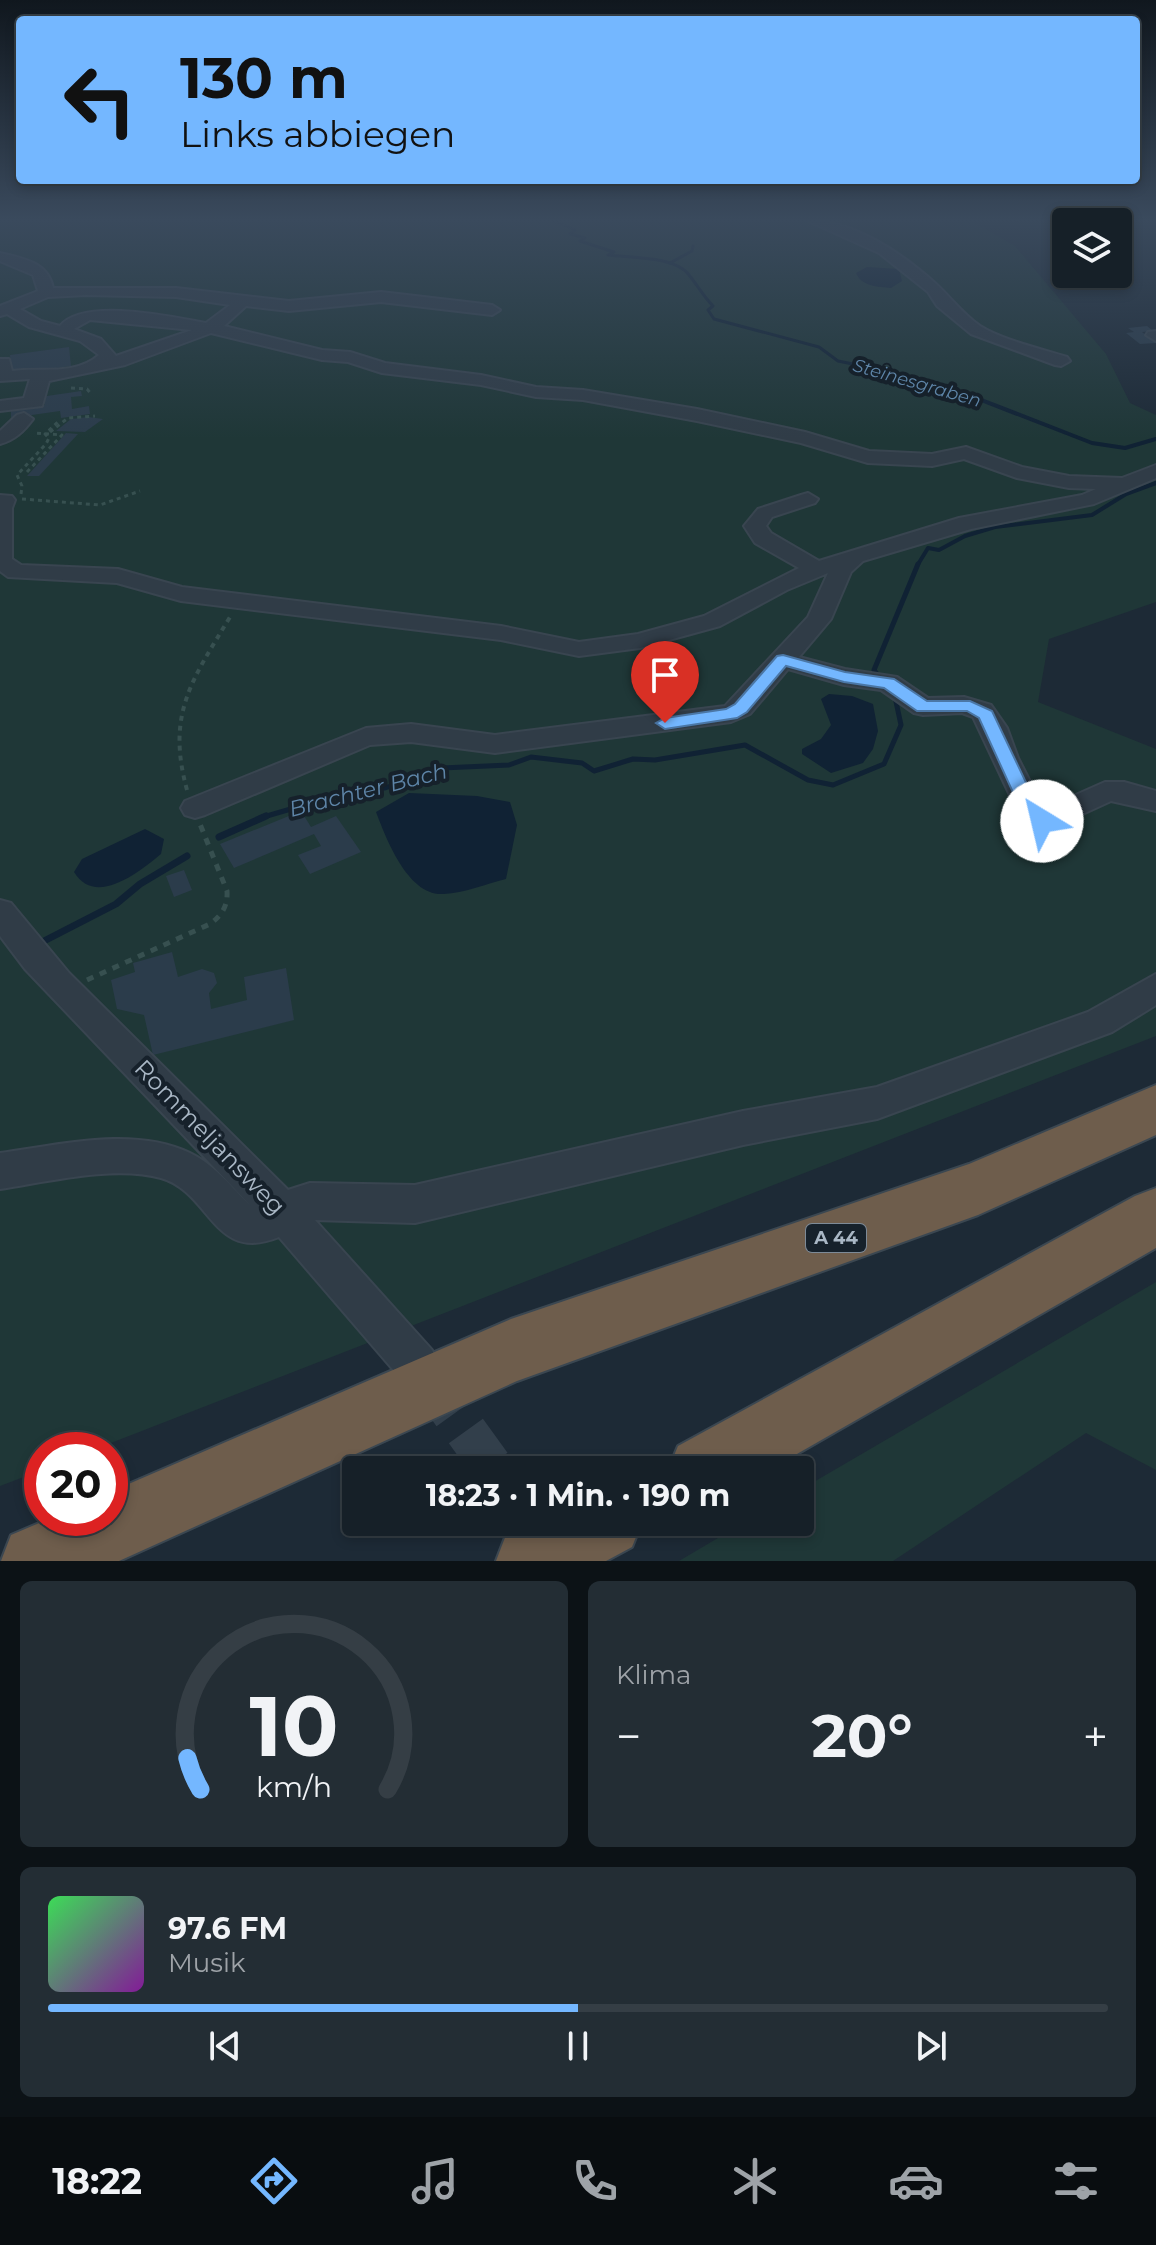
<!DOCTYPE html>
<html lang="de">
<meta charset="utf-8">
<style>
:root{--surface:#162028;--page:#232d34;--text:#f1f3f6;--muted:#9ea3a8;--line:#353e45;--accent:#74b7ff}
body{margin:0;font-family:Montserrat,sans-serif;background:var(--page);color:var(--text);height:100vh;display:flex;flex-direction:column;font-size:30px;white-space:nowrap}
*{box-sizing:border-box;margin:0}
p{font-size:26px;color:var(--muted)}
.icon{flex:none;width:44px;height:44px;fill:none;stroke:currentColor;stroke-width:2;stroke-linecap:round;stroke-linejoin:round}
.map{position:relative;height:1561px;overflow:hidden}
.side{display:flex;flex-direction:column;gap:20px;padding:20px;background:#0c1216;flex:1}
.side>*{flex:none}
.banner{position:absolute;left:16px;top:16px;width:1124px;height:168px;border-radius:8px;box-shadow:0 4px 12px #0003,0 0 0 2px var(--line);background:#74b7ff;color:#111;overflow:hidden}
.tools{position:absolute;left:1052px;top:208px;display:grid;gap:16px}
.tools a{display:grid;place-items:center;width:80px;height:80px;border-radius:8px;background:var(--surface);box-shadow:0 4px 12px #0003,0 0 0 2px var(--line);font-size:40px}
.speed{position:absolute;left:24px;top:1432px;display:flex;gap:16px;font-size:40px;font-weight:700;text-align:center}
.speed>*{display:grid;place-content:center;width:104px;height:104px;border-radius:50%;background:var(--surface);box-shadow:0 4px 12px #0003,0 0 0 2px var(--line);line-height:1}
.speed .limit{border:12px solid #d22;background:#fff;color:#111}
.pin{position:absolute;display:grid;place-items:center;width:68px;height:68px;color:#fff;margin:-82px -34px;border-radius:50% 50% 50% 0;rotate:-45deg;box-shadow:0 0 8px #0007}
.pin .icon{rotate:45deg}
.me{position:absolute;width:88px;margin:-44px;rotate:324deg;stroke-linejoin:round;filter:drop-shadow(0 0 6px #0008)}
.turn{display:flex;align-items:center;gap:28px;height:168px;padding:0 32px;font-size:36px}
.turn .icon{width:104px;height:104px;stroke-width:2.5}
.turn b{display:block;font-size:56px;line-height:68px}
.big{font-size:60px;font-weight:700;line-height:1.1}
.side .tile{flex:1;display:flex;flex-direction:column;justify-content:center;gap:12px;min-width:0;padding:0 28px;border-radius:12px;background:var(--page)}
.side .dial{align-items:center;gap:0}
.dial svg{height:208px;overflow:visible;fill:none;stroke:var(--line);stroke-width:7;stroke-linecap:round;text-anchor:middle}
.dial text{fill:var(--text);stroke:none}
.song{display:flex;align-items:center;gap:24px}
.cover{width:96px;height:96px;border-radius:12px;background:linear-gradient(135deg,hsl(130 70% 55%),hsl(290 70% 35%))}
.played{height:8px;border-radius:4px;background:linear-gradient(90deg,var(--accent) 50%,var(--line) 50%)}
.keys{display:flex;justify-content:space-around;direction:ltr}
.heat{display:flex;justify-content:space-between;align-items:center;font-size:44px;direction:ltr}
.side .tiles{flex:1;display:grid;gap:20px;grid-template-columns:1fr 1fr}
.tile:last-child{grid-column:span 2}
.trip{position:absolute;left:342px;top:1456px;width:472px;height:80px;border-radius:8px;background:var(--surface);box-shadow:0 4px 12px #0003,0 0 0 2px var(--line);font-weight:700;line-height:80px;text-align:center}
.menu{display:flex;height:128px;justify-content:space-around;align-items:center;background:#090d10;color:var(--muted)}
.menu .icon{width:56px;height:56px}
.menu .current{color:var(--accent)}
.menu b{font-size:36px;color:var(--text)}
.map>svg:first-child{display:block}
.green{fill:#1f3737}
.water{fill:#102234}
.lines{fill:none;stroke-linecap:round;stroke-linejoin:round}
.stream-far3{stroke:#102234;stroke-width:3}
.stream-far2{stroke:#102234;stroke-width:4}
.stream-far1{stroke:#102234;stroke-width:5}
.stream{stroke:#102234;stroke-width:7}
.building{fill:#2b3c4b}
.minor-tunnel{stroke:#323f4b;stroke-width:42;stroke-dasharray:42 21;stroke-linecap:butt}
.minor-casing{stroke:#394550;stroke-width:4}
.highway-casing{stroke:#3b4751;stroke-width:4}
.path-far2{stroke:#375050;stroke-width:3;stroke-dasharray:4 4;stroke-linecap:butt}
.path-far1{stroke:#375050;stroke-width:4;stroke-dasharray:5 5;stroke-linecap:butt}
.path{stroke:#375050;stroke-width:5;stroke-dasharray:7 7;stroke-linecap:butt}
.minor{fill:#303c47;fill-rule:evenodd}
.highway{fill:#6e5d4c;fill-rule:evenodd}
.route{fill:#74b7ff;stroke:#4b77a6;stroke-width:2}
.labels{text-anchor:middle;dominant-baseline:central;stroke-width:8;stroke-linejoin:round;paint-order:stroke}
.far-water-label{font-size:18px;font-style:italic;fill:#5e85a8;stroke:#16212b}
.shield{fill:#16212b;stroke:#7d8a97;stroke-width:2}
.shield-label{font-size:18px;font-weight:bold;fill:#a9b7c5}
.water-label{font-size:22px;font-style:italic;fill:#5e85a8;stroke:#16212b}
.near-street-label{font-size:24px;fill:#a9b7c5;stroke:#16212b}
</style>
<div class="map">
<svg width="1156" height="1561" viewBox="0 0 1156 1561">
<rect width="100%" height="100%" fill="#1d2a36"/>
<g class="green">
<path d="M0,220H970L1015,246L1106,354L1130,403L1156,415V602L1049,639L1038,702L1156,749V1036L93,1450H42V1470L0,1486Z"/>
<path d="M1156,1282V1470L1086,1433L893,1561H679L745,1522H800V1490Z"/>
</g>
<g class="water">
<path d="M867,267L899,269L902,281L891,288C878,287 861,286 856,273Z"/>
<path d="M829,694L852,696L873,704L878,731L873,749L863,763L831,773L802,754V749L821,739L831,725L821,699Z"/>
<path d="M409,793L477,796L510,802L517,825L506,879C486,884 464,893 444,894C408,897 386,838 376,812Z"/>
<path d="M145,829L164,839L161,854C138,873 95,907 74,872L82,859Z"/>
</g>
<g class="lines">
<g class="stream-far3">
<path d="M553,220L575,230L570,234L585,238L580,241L614,252L608,255C630,258 675,256 689,275C698,286 703,296 713,306L708,310L714,319L819,347L838,361L893,372"/>
<path d="M670,263L692,251L693,246"/>
</g>
<g class="stream-far2">
<path d="M883,370L953,389L1092,443L1125,448L1156,439"/>
<path d="M917,566L928,548L939,550L965,536L995,527L1092,515L1126,494L1156,483"/>
</g>
<g class="stream-far1">
<path d="M881,680L874,670L918,564"/>
<path d="M260,818L366,787L385,788L442,768L509,765L531,757L582,763L594,771L633,759L655,760L745,745L808,780L833,785L884,764L901,725L895,697"/>
</g>
<g class="stream">
<path d="M219,837L266,816"/>
<path d="M44,941L116,904L140,884L187,856"/>
</g>
</g>
<g class="building">
<path d="M1147,326L1153,331L1142,332L1156,343L1140,344L1126,333L1134,332L1128,328Z"/>
<path d="M69,347L71,366L11,374L10,355Z"/>
<path d="M81,391L82,396L71,397L72,409L89,406L90,414L61,418L60,411L11,418V408L45,405L40,397Z"/>
<path d="M88,417L103,419L85,432L56,431L71,419Z"/>
<path d="M66,433L78,434L39,476H27Z"/>
<path d="M301,811L311,827L336,816L361,852L310,874L298,855L321,846L314,834L234,868L220,844Z"/>
<path d="M184,870L192,890L174,897L166,876Z"/>
<path d="M172,952L178,977L202,969L214,973L217,983L209,993L211,1009L247,1000L244,977L286,968L294,1020L153,1055L144,1015L117,1009L111,980L135,972L133,963Z"/>
</g>
<g class="lines">
<path class="minor-tunnel" d="M429,1380L494,1470"/>
<g class="minor-casing">
<g id="minor">
<path d="M806,220C853,220 902,253 936,284C951,298 963,314 980,326C1002,340 1042,349 1067,357L1070,361L1061,366L1055,365L971,334L937,306L928,292L879,253Z"/>
<path d="M0,253C22,258 48,262 53,288H176L289,301L381,292L492,305L500,310L492,315L381,302L289,311L246,306L224,326L322,350L350,352L385,363L481,375L536,387L583,390L697,409L805,432L869,451L932,454L966,447L1022,467L1069,476L1122,478L1156,465V478L1094,504L971,529L863,561L851,572L831,619L799,657L845,669L897,677L928,698L964,697L991,705L1007,728L1018,758L1044,809L1105,782H1124L1156,791V811L1111,801L1052,828L1024,825L973,717L962,713L923,715L914,713L881,690L844,685L788,669L750,714L731,722L495,753L411,742L370,745L205,815L195,818L185,815L181,808L185,801L366,728L411,724L495,735L725,706L808,617L828,573L787,590L720,626L640,648L579,656L501,640L181,601L117,583L8,577L0,571V495L12,496L15,500L12,508V559L21,565L118,569L182,587L501,626L579,642L638,634L704,616L799,568L755,543L744,526L758,509L801,495L808,493L818,499L815,503L772,517L766,526L771,533L819,561L959,518L1082,495L1096,489L1069,488L1017,478L964,459L932,466L868,463L801,443L697,421L583,400L536,397L481,385L382,373L348,362L322,360L211,333L125,365L49,381L42,406L0,411V401L24,398L30,379L0,381V359H9L12,371C41,367 75,376 99,355L80,341L29,327L7,314L0,316V306L38,291L33,275L0,261ZM86,295L176,297L230,305L206,323C172,317 84,297 60,326L41,321L20,309L48,297ZM90,320L192,330L116,356L101,339L74,329Z"/>
<path d="M1156,331V341L1146,335L1148,332Z"/>
<path d="M24,413L33,419C24,431 15,440 0,444V431L17,415Z"/>
<path d="M0,900L11,903L69,973L288,1190L310,1183L415,1185L743,1111L877,1087L1088,1012L1156,974V1005L1112,1032L877,1119L743,1145L415,1223L315,1220L432,1350L439,1365L432,1380L417,1387L402,1380L279,1237C213,1264 211,1192 161,1178C114,1165 47,1182 0,1189V1153C60,1145 133,1126 190,1153C215,1165 232,1188 251,1206L25,969L0,936Z"/>
</g>
</g>
<g class="highway-casing">
<g id="highway">
<path d="M1156,1085V1135L978,1215L517,1381L119,1561H1L11,1535L51,1518H110V1492L511,1319L969,1164Z"/>
<path d="M1156,1188V1248L769,1470H668L678,1446L1135,1196Z"/>
<path d="M533,1522H642L632,1547L606,1561H496L506,1535Z"/>
</g>
</g>
<g class="path-far2">
<path d="M71,388L87,389L92,395"/>
<path d="M50,432L68,418L95,416"/>
<path d="M27,472L62,435L35,433"/>
<path d="M21,494L22,486L17,475L46,444L49,438L45,434L60,420"/>
<path d="M22,499L100,505L140,491"/>
</g>
<path class="path-far1" d="M187,790C166,714 192,680 230,617"/>
<path class="path" d="M87,980L210,924C222,915 228,906 227,891L200,824"/>
<use href="#minor" class="minor"/>
<use href="#highway" class="highway"/>
</g>
<linearGradient id="sky" x2="0" y2="1"><stop stop-color="#10171e"/><stop offset="0.5" stop-color="#3a4a5d"/><stop offset="1" stop-color="#3a4a5d" stop-opacity="0"/></linearGradient>
<rect width="1156" height="439" fill="url(#sky)"/>
<path class="route" d="M783,655L845,672L894,679L927,701H970L992,711L1041,814L1052,821L1049,826L1042,828L1027,823L979,718L967,711H917L884,688L844,682L786,666L747,712L737,718L665,729L656,723L665,718L726,709L735,704L777,656Z"/>
<g class="labels">
<g class="far-water-label">
<text transform="translate(917 383) rotate(16)">Steinesgraben</text>
</g>
<rect class="shield" x="806" y="1224" width="60" height="28" rx="6"/>
<g class="shield-label">
<text x="836" y="1238">A 44</text>
</g>
<g class="water-label">
<text transform="translate(368 790) rotate(-14)">Brachter Bach</text>
</g>
<g class="near-street-label">
<text transform="translate(210 1137) rotate(46)">Rommeljansweg</text>
</g>
</g>
</svg>
<div class="tools">
<a><svg class="icon" aria-label="layers" viewBox="0 0 24 24"><path d="M12 4l9 5-9 5-9-5zM3 14l9 5 9-5"/></svg></a>
</div>
<div class="speed"><div class="limit">20</div></div>
<div class="pin" style="left:665px;top:723px;background:#d93025"><svg class="icon" aria-label="arrive" viewBox="0 0 24 24"><path d="M6 21V4h12l-3 4 3 4H6"/></svg></div>
<svg class="me" style="left:1042px;top:821px" viewBox="-20 -20 40 40"><circle r="19" fill="#fff"/><path d="M0-13L10 11 0 6-10 11z" fill="#74b7ff"/></svg>
<div class="trip">18:23 · 1 Min. · 190 m</div>
<div class="banner">
<div class="turn"><svg class="icon" aria-label="left" viewBox="0 0 24 24"><path d="M17 20v-9H6M10 6l-5 5 5 5"/></svg><div><b>130 m</b>Links abbiegen</div></div>
</div>
</div>
<section class="side">
<div class="tiles">
<div class="tile dial"><svg viewBox="0 0 100 80">
<path d="M14 69A42 42 0 1 1 86 69"/>
<path d="M14 69A42 42 0 0 1 9 57" stroke="#74b7ff"/>
<text x="50" y="56" font-size="32" font-weight="700">10</text>
<text x="50" y="72" font-size="11">km/h</text>
</svg></div>
<div class="tile"><p>Klima</p>
<div class="heat"><a>−</a><b class="big">20°</b><a>+</a></div>
</div>
<div class="tile">
<div class="song"><i class="cover"></i><div><b>97.6 FM</b><p>Musik</p></div></div>
<div class="played"></div>
<div class="keys"><svg class="icon" aria-label="previous" viewBox="0 0 24 24"><path d="M18 5L8 12l10 7zM5 5v14"/></svg><svg class="icon" aria-label="pause" viewBox="0 0 24 24"><path d="M8 5v14M16 5v14"/></svg><svg class="icon" aria-label="next" viewBox="0 0 24 24"><path d="M6 5l10 7-10 7zM19 5v14"/></svg></div>
</div>
</div>
</section>
<nav class="menu">
<b>18:22</b>
<svg class="icon current" aria-label="directions" viewBox="0 0 24 24"><path d="M12 3l9 9-9 9-9-9zM9 14v-3h6M13 9l2 2-2 2"/></svg>
<svg class="icon" aria-label="music" viewBox="0 0 24 24"><path d="M9 18V5l10-2v13"/><circle cx="6" cy="18" r="3"/><circle cx="16" cy="16" r="3"/></svg>
<svg class="icon" aria-label="phone" viewBox="0 0 24 24"><path d="M5 4h4l2 5-3 2q2 4 5 5l2-3 5 2v4C11 20 4 13 5 4z"/></svg>
<svg class="icon" aria-label="climate" viewBox="0 0 24 24"><path d="M12 3v18M4 7l16 10M4 17L20 7"/></svg>
<svg class="icon" aria-label="car" viewBox="0 0 24 24"><path d="M5 17H2v-5l4-1 3-4h7l3 4 3 1v5h-3M9 17h6M6 11h13"/><circle cx="7" cy="17" r="2"/><circle cx="17" cy="17" r="2"/></svg>
<svg class="icon" aria-label="filters" viewBox="0 0 24 24"><path d="M4 7h16M4 17h16"/><circle cx="9" cy="7" r="2"/><circle cx="15" cy="17" r="2"/></svg>
</nav>
